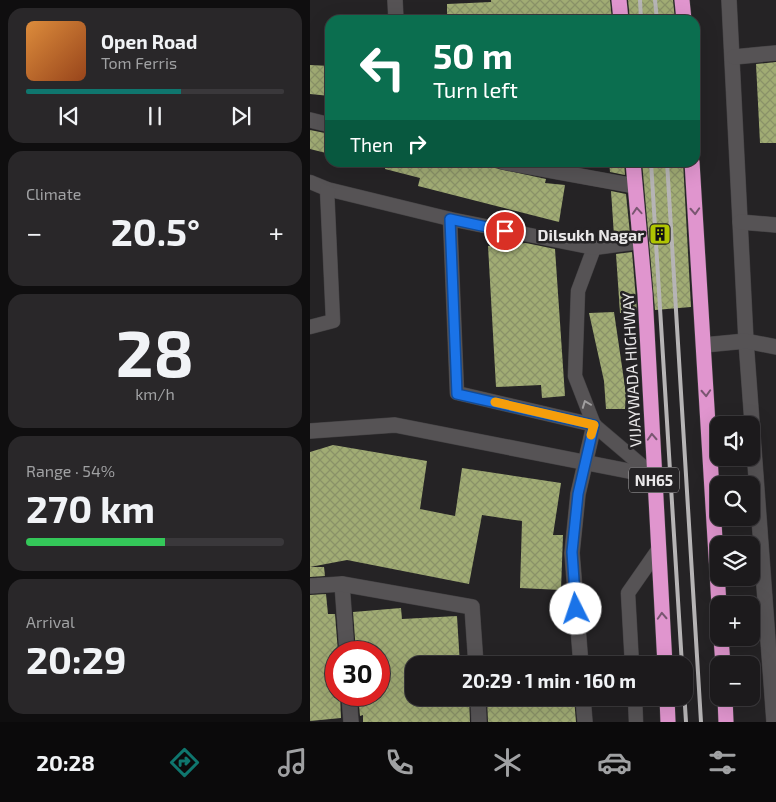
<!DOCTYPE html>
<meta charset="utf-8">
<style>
:root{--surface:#1c1a1c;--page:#292729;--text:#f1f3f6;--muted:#a0a1a3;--line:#3a383b;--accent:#0f766e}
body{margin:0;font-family:"Exo 2",sans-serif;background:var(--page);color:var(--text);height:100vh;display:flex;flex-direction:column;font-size:19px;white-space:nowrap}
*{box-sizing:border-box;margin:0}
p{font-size:16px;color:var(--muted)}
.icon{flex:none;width:28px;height:28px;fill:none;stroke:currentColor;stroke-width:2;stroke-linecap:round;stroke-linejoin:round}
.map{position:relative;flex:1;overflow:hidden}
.details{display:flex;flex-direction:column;gap:8px;padding:8px;background:#0f0e0f;width:310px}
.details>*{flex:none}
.banner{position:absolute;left:15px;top:15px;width:375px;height:152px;border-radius:15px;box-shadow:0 5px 20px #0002,0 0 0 1px var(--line);background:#0b6e4f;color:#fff;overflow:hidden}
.controls{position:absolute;left:400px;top:416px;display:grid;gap:10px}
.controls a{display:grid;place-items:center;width:50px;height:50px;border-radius:10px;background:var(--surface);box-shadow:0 5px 20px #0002,0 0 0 1px var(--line);font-size:25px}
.speed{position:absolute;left:15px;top:641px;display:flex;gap:10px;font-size:25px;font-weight:700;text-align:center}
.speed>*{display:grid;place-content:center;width:65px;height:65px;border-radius:50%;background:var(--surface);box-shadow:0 5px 20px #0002,0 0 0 1px var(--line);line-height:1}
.speed .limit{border:8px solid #d22;background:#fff;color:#111}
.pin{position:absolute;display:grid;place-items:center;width:42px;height:42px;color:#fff;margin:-21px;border:2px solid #fff;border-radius:50%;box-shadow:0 1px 5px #0007}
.me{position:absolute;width:55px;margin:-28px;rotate:356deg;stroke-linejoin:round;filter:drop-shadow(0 0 4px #0008)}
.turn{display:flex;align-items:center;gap:18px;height:105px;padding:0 25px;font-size:22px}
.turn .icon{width:65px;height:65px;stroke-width:2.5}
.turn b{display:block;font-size:35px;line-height:42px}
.then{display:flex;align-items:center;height:48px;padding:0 25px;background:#0003;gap:10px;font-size:19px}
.big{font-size:38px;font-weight:700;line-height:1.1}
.details .widget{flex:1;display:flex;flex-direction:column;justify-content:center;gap:8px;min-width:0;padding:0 18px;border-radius:15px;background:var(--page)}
.details .dial{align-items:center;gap:0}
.dial b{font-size:65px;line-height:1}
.song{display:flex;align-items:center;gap:15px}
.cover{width:60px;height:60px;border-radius:8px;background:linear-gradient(135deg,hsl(30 70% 55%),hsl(20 70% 35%))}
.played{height:5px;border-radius:2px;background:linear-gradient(90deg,var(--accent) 60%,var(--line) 60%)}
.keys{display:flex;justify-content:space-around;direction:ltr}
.heat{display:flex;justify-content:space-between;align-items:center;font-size:28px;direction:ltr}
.charge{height:8px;border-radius:4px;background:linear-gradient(90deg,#34c759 54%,var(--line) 0)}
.trip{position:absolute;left:95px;top:656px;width:288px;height:50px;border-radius:15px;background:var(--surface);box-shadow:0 5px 20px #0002,0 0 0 1px var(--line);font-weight:700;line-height:50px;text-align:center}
.menu{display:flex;height:80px;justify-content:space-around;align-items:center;background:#0b0a0b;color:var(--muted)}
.menu .icon{width:35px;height:35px}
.menu .selected{color:var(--accent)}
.menu b{font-size:22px;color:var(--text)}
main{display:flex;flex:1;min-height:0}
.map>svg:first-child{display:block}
.building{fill:url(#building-cross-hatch)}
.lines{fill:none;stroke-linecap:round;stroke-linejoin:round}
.lane-casing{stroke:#434143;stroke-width:15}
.street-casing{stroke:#434143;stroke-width:16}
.secondary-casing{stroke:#434143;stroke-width:16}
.highway-casing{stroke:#434143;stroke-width:16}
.lane{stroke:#565355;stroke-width:14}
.street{stroke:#565355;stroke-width:15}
.secondary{stroke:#565355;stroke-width:15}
.highway{stroke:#e095ce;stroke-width:15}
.rail{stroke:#b6b4b5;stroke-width:4}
.oneway{stroke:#795671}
.oneway2{stroke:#a09e9f}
.route-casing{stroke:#114b97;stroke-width:12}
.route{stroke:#1a73e8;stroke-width:9}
.slow{stroke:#f59e0b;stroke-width:9}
.labels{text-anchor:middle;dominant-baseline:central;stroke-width:5;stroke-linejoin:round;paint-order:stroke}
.shield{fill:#252325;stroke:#afadae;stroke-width:1}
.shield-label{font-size:15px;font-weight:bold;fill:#eae8e9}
.poi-label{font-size:16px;font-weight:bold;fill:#eae8e9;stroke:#252325;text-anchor:end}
.street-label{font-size:16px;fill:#eae8e9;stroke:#252325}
</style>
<main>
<section class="details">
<div class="widget">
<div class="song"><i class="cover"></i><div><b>Open Road</b><p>Tom Ferris</p></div></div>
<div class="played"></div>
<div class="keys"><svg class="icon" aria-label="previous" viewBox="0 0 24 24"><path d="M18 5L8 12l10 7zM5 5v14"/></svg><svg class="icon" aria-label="pause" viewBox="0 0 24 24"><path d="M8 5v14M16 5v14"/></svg><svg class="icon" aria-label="next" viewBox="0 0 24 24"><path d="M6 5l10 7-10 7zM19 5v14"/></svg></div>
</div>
<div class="widget"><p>Climate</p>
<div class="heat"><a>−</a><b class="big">20.5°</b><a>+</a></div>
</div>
<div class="widget dial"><b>28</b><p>km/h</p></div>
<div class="widget"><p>Range · 54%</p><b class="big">270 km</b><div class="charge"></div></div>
<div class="widget"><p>Arrival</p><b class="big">20:29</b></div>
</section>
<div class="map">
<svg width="466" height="722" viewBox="0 0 466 722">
<defs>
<pattern id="building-cross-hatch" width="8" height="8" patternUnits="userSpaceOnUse" patternTransform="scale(1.25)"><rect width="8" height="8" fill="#a1ac74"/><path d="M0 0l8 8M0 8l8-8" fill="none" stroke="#8a9268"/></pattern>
</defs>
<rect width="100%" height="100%" fill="#252325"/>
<g class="building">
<path d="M181,0H300L302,20H137V4L181,2Z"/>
<path d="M318,0H363L365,20H320Z"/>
<path d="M466,62V143H450L446,64Z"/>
<path d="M0,65L20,66V96L0,94Z"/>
<path d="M0,130L20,134V154L0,149Z"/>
<path d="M76,162H157L236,179L235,183L255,185L249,222L108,186L110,178L75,169Z"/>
<path d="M299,162H314L315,175L300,172Z"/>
<path d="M332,162H373L381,307L345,310Z"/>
<path d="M301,191L316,194L320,234L304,236Z"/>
<path d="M216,243L245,249L255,396L232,398L231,385L186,387L178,246Z"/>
<path d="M322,252L327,311L310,313L306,254Z"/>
<path d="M304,312L316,394L315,409H296L294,381L279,313Z"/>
<path d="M23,445L117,461L110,509L145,516L152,468L251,483L243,535H253L251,590L210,588L212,521L172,515L159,584L37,560L0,567V452Z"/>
<path d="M0,567H14L15,576L0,577Z"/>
<path d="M16,594L18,614H25L28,652H22L26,695H30L31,718L0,721V595Z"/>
<path d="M91,608L92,619L147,616L150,665H104V698H159L160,722H53V715L50,716L48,695H69V652H46L43,612Z"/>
<path d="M177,698H264L266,722H178Z"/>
</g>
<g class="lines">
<g class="lane-casing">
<g id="lane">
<path d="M0,182L17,189L140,219"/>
<path d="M329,242L284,248L268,291L265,376L284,425L344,476"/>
<path d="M0,327L23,321L17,189"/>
<path d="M284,425L147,393L140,219L284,248"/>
<path d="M322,665L318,593L348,550"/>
<path d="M325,698L326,722"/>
</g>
</g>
<g class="street-casing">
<g id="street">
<path d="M85,0L86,20"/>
<path d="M419,0L436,341L464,722"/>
<path d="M424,57L466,53"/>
<path d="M0,120L20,125"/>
<path d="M193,162L325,186"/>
<path d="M430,222L466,225"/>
<path d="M0,431L85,425L344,476"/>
<path d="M32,584L37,652"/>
<path d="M0,586L32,584L162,607L166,665"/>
<path d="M271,665L262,553L268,494L284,425"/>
<path d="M39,695L41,722"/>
<path d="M168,698L169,722"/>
<path d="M273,698L275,722"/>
</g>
</g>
<g class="secondary-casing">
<path id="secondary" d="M394,345L436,341L466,347"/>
</g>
<g class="highway-casing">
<g id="highway">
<path d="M309,0L311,20"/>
<path d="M372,0L374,20"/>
<path d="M323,162L335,294L355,665"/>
<path d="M382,162L409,605"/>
<path d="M411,638L413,665"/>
<path d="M357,698L358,722"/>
<path d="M415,698L416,722"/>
</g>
</g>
<use href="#lane" class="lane"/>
<use href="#street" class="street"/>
<use href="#secondary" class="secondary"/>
<use href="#highway" class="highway"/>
<g class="rail">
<path d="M330,0L331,20"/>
<path d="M345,0L347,20"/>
<path d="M341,162L372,665"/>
<path d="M357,162L391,722"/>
<path d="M374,690L376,722"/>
</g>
</g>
<defs><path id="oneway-chevron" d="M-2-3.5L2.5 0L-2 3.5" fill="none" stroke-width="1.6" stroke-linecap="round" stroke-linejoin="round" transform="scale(1.25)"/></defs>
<g class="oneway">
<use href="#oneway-chevron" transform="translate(327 211) rotate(-94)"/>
<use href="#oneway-chevron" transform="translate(385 211) rotate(87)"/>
<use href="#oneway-chevron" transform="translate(396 393) rotate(87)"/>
<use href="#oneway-chevron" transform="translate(342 437) rotate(-93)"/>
<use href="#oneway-chevron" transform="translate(352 616) rotate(-93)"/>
</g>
<use class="oneway2" href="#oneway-chevron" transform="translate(276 404) rotate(-111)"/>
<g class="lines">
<g class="route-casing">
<path id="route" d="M195,231L140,219L147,394L284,425L268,494L262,552L266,609"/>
</g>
<use href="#route" class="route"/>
<path class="slow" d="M185,402L284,425L281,435"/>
</g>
<defs>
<g id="building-square" transform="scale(1.125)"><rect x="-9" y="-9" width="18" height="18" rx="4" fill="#b0c501" stroke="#252325"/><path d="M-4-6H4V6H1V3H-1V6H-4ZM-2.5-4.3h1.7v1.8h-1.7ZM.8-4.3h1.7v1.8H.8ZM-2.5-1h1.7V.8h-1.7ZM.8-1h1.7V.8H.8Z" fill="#111"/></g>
</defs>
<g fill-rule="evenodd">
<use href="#building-square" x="350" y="234"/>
</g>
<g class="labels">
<rect class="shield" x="319" y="467.5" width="50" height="25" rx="4"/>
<g class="shield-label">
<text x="344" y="480">NH65</text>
</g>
<g class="poi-label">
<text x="334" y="234">Dilsukh Nagar</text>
</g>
<g class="street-label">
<text transform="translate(321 370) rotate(-93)">VIJAYWADA HIGHWAY</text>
</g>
</g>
</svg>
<div class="controls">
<a><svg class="icon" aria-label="sound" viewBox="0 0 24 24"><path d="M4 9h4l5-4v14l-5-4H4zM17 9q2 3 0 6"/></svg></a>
<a><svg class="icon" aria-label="search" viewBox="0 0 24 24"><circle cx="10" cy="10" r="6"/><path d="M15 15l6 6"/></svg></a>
<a><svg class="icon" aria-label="layers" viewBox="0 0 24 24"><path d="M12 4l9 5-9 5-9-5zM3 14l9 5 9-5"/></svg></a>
<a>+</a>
<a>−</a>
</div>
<div class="speed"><div class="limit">30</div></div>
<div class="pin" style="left:195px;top:231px;background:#d93025"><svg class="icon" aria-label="arrive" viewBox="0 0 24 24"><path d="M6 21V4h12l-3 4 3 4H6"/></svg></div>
<svg class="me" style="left:266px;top:609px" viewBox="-20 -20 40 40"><circle r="19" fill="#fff"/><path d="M0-13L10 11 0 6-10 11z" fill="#1a73e8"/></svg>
<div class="trip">20:29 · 1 min · 160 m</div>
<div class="banner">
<div class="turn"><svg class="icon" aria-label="left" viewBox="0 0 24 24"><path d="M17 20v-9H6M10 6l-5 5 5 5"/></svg><div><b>50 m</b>Turn left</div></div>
<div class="then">Then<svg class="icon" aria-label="right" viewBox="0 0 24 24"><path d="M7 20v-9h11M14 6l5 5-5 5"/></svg></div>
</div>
</div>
</main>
<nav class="menu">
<b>20:28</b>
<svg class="icon selected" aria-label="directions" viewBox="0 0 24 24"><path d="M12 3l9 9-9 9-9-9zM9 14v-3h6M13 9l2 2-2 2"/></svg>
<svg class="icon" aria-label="music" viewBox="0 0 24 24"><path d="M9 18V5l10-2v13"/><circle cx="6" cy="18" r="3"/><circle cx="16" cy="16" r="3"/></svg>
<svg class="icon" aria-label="phone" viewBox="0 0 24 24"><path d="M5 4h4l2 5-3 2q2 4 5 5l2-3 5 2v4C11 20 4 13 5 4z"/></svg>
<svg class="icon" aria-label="climate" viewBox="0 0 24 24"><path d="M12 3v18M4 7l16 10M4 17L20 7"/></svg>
<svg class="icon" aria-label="car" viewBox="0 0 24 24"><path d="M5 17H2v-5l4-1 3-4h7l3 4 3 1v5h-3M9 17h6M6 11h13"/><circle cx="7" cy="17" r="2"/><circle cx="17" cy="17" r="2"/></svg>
<svg class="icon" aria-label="filters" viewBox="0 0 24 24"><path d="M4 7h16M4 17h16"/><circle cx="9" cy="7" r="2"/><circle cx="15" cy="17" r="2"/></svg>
</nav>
